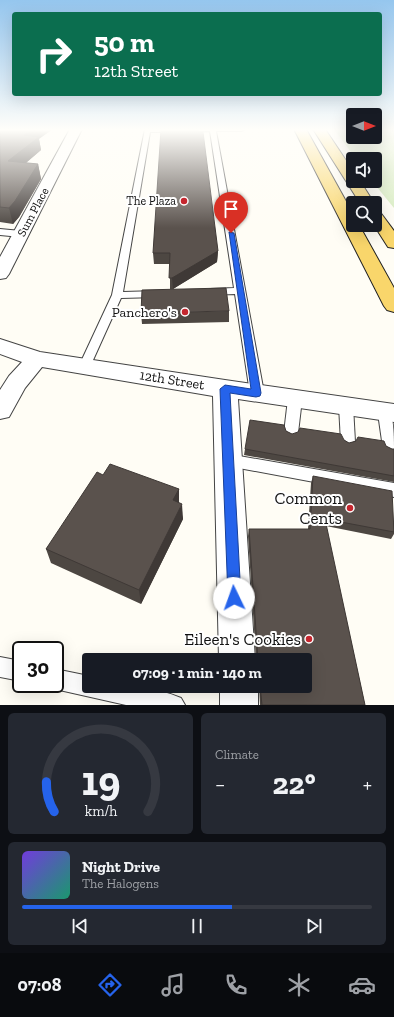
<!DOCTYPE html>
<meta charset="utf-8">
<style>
:root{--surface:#171b24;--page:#242831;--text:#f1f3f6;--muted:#9ea1a6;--line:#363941;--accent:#2563eb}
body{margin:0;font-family:"Zilla Slab",serif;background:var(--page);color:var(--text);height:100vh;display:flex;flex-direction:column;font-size:15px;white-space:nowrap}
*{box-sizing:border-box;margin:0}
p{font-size:13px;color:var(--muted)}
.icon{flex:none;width:22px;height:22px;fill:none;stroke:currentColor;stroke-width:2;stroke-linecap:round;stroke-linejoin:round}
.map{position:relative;height:705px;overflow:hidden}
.sheet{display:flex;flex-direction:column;gap:8px;padding:8px;background:#0d0f14;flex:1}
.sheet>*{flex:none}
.guide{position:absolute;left:12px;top:12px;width:370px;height:84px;border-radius:4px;box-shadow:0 4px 16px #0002;background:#0b6e4f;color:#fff;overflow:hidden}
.needle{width:26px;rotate:90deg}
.fabs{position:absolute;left:346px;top:108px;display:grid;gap:8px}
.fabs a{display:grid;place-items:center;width:36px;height:36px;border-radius:4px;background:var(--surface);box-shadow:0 4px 16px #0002;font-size:20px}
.speed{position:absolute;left:12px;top:641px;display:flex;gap:8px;font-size:20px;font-weight:700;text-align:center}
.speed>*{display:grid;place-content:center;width:52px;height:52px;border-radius:50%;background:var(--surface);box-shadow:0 4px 16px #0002;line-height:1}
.speed .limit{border:2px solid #111;border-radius:6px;background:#fff;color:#111}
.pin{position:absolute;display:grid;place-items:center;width:34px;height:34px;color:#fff;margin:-41px -17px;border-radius:50% 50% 50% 0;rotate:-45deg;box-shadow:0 0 4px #0007}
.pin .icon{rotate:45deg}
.me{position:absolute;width:44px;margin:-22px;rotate:357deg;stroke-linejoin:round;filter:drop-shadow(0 0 3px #0008)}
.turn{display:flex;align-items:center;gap:14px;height:84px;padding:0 16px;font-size:18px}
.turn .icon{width:52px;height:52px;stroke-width:2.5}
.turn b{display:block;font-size:28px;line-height:34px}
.big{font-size:30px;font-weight:800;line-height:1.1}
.sheet .tile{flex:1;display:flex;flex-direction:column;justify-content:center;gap:6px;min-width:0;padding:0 14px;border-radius:6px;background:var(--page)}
.sheet .dial{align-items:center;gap:0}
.dial svg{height:104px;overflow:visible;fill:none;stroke:var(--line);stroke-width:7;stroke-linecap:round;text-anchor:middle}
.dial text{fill:var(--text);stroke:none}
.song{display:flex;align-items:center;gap:12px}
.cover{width:48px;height:48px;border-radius:6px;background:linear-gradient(135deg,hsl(260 70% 55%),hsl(160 70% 35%))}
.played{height:4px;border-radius:2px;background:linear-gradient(90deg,var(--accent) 60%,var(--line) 60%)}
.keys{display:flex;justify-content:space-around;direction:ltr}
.heat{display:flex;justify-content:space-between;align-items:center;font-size:22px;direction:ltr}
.sheet .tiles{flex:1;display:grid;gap:8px;grid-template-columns:1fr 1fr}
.tile:last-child{grid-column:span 2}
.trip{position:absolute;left:82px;top:653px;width:230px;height:40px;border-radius:4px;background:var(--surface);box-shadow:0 4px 16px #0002;font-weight:800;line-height:40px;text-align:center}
.tab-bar{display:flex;height:64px;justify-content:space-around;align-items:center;background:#090b0e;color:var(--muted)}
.tab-bar .icon{width:28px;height:28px}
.tab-bar .active{color:var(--accent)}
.tab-bar b{font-size:18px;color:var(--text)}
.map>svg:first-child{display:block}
.green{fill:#d5ebbd}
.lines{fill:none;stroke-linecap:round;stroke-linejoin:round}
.service-casing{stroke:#444;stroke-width:2}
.minor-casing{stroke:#444;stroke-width:2}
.primary-casing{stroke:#222;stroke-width:2}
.service{fill:#fff;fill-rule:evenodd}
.minor{fill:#fff;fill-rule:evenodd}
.primary{fill:#f9d66b;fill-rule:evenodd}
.wall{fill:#4d4742}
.shaded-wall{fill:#3f3936}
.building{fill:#5a524d;stroke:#3f3936}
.route{fill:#2563eb;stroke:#184099}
.poi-dot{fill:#c4262e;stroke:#fff;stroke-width:1.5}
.labels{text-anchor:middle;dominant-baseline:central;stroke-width:4;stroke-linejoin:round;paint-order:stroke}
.far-poi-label{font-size:12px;fill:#111;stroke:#fff;text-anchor:end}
.far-street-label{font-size:12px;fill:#111;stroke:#fff}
.poi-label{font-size:14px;fill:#111;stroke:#fff;text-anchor:end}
.street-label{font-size:14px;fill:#111;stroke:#fff}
.near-poi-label{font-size:17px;fill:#111;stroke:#fff;text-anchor:end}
</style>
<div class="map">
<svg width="394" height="705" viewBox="0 0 394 705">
<rect width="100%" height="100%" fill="#fffdf5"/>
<path class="green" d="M334,129H353V137H375V129H394V208L372,181H375V159H356Z"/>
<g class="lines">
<g class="service-casing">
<g id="service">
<path d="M145,129H245L242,131H216L264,393L262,396L257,398L252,396L250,393L235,294L210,295L205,292L210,289L234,288L210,131L150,132L123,292L158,291L163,294L158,297L121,298L89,369L85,370L81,369L79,366L112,295Z"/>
<path d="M0,229L21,231L25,234L21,237L0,235Z"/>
<path d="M295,394L300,396L302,399L298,433L296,437L291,439L286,437L284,433L288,399L290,396Z"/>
<path d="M346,401L351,402L353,406L355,442L353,446L348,448L343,446L341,442L339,406L341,402Z"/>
<path d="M385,408L390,409C394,422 394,439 394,453L390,454L385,452L383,448L378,413L380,409Z"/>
<path d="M228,454L394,483V497L228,466L223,464L221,460L223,456Z"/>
<path d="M0,657L21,661V681L0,677Z"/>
<path d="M55,669L89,676V686C120,686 152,685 181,698L185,705H126L55,689L48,686L47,684H55Z"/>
</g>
</g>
<g class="minor-casing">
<g id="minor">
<path d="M70,129H82L9,274L6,278L0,279V257Z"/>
<path d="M0,339L40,352L225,380L394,404V422L238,399L255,660H219L213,396L42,367L25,388L9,417L0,419V390L9,376L22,362L0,354Z"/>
<rect x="220" y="686" width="38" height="19"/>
</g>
</g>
<g class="primary-casing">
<g id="primary">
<path d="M294,129H306L353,214V225H359L394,288V312L387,310L384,306Z"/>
<path d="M313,129H325L353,171V181H360L374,203H360Z"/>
<path d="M375,210L380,212L394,231V248L388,247L374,225Z"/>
</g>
</g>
<use href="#service" class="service"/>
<use href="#minor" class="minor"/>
<use href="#primary" class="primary"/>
</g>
<g class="wall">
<path d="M0,129L39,139L41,150L26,163L38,164L41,179L19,217L13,224L0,222Z"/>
<path d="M218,251L217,262L173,289H170V264H154L153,253Z"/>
<path d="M229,311V322L142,324L141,313Z"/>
<path d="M286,431L292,434L344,440L349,443L356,441L386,446L392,449H394V482L244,455L245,449Z"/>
<path d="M103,475L179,489V503L183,519L141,604L51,563L46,549Z"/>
<path d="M313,476L394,523V534L391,539L326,526L365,705H260L259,686H305V660H256L248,536L249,529H308L311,483Z"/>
</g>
<g class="shaded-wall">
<path d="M33,129H53L39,139L41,150L11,175L8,161L24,135Z"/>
<path d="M38,164L41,179L19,217L13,224L9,208Z"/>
<path d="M218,251L217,262L173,289L172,278Z"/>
<path d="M179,489V505L173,500Z"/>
<path d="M182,504L183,519L141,604L139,590Z"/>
</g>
<g class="building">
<path d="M0,129H33L24,135L39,137L8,161L38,164L15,201L9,208L0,207Z"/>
<path d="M161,129H198V132H203L218,251L172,278H169L170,253H153Z"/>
<path d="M226,288L229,311L141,313L142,290Z"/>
<path d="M250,420L284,425L286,431L292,434L298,432L300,428L341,434L344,440L349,443L356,441L358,437L384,441L386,446L392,449H394V476L245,449Z"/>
<path d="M110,464L179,489L173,500L182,504L139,590L46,549L97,472L103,475Z"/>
<path d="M313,476L392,491L394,532L325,519L365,705H262L260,686H305V660H258L249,529H310Z"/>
</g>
<linearGradient id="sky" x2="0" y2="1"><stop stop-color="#95c6ee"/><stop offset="0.57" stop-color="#fffefa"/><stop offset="1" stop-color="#fffefa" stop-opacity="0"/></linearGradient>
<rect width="394" height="228" fill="url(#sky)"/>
<path class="route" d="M229,232L234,233L261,393L260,396L256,397L230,393L241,598L239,603L234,605L230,603L228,598L220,389L225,385L251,389Z"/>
<g class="poi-dot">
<circle cx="184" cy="201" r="4"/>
<circle cx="185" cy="312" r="4"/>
<circle cx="350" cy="508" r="4"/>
<circle cx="309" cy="639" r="4"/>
</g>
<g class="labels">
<g class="far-poi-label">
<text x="176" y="201">The Plaza</text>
</g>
<g class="far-street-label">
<text transform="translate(33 212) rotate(-62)">Sum Place</text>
</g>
<g class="poi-label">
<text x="177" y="312">Panchero's</text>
</g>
<g class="street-label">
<text transform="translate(172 380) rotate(9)">12th Street</text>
</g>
<g class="near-poi-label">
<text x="342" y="498">Common<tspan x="342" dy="20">Cents</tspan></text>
<text x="301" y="639">Eileen's Cookies</text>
</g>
</g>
</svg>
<div class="fabs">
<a><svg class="needle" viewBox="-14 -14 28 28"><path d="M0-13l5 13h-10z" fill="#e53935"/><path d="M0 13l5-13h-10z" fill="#9ea1a6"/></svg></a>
<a><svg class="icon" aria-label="sound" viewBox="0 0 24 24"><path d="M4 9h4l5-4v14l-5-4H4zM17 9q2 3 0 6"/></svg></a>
<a><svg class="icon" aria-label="search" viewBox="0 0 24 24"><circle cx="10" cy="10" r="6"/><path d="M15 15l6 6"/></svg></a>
</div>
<div class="speed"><div class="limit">30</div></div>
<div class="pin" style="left:231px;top:233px;background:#d93025"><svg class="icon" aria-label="arrive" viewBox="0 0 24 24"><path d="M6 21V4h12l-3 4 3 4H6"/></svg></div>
<svg class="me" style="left:234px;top:598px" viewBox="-20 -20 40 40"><circle r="19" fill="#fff"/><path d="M0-13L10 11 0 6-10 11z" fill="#2563eb"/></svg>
<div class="trip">07:09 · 1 min · 140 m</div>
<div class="guide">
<div class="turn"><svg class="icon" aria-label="right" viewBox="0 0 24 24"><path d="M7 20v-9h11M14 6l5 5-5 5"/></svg><div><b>50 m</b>12th Street</div></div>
</div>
</div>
<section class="sheet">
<div class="tiles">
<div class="tile dial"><svg viewBox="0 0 100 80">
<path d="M14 69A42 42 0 1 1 86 69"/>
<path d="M14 69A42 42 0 0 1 8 46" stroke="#2563eb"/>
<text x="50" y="56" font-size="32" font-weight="700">19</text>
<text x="50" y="72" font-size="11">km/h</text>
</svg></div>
<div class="tile"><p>Climate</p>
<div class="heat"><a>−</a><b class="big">22°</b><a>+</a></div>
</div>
<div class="tile">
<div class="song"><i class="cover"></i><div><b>Night Drive</b><p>The Halogens</p></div></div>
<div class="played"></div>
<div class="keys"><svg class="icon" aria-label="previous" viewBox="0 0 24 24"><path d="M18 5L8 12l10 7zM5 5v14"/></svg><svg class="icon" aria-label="pause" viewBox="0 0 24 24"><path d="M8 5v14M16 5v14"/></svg><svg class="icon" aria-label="next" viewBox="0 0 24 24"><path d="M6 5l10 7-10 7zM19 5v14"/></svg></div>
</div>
</div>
</section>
<nav class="tab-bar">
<b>07:08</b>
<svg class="icon active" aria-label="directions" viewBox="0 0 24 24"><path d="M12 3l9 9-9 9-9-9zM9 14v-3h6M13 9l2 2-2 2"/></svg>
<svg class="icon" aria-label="music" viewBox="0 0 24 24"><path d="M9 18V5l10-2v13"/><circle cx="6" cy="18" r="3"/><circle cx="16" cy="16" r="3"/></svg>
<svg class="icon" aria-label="phone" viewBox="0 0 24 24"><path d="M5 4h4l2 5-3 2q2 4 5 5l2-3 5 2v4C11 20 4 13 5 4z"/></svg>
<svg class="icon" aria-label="climate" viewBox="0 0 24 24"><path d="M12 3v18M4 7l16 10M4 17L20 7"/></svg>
<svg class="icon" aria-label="car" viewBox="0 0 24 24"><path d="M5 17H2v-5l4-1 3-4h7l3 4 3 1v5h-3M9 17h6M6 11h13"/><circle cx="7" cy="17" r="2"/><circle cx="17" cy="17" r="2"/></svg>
</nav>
